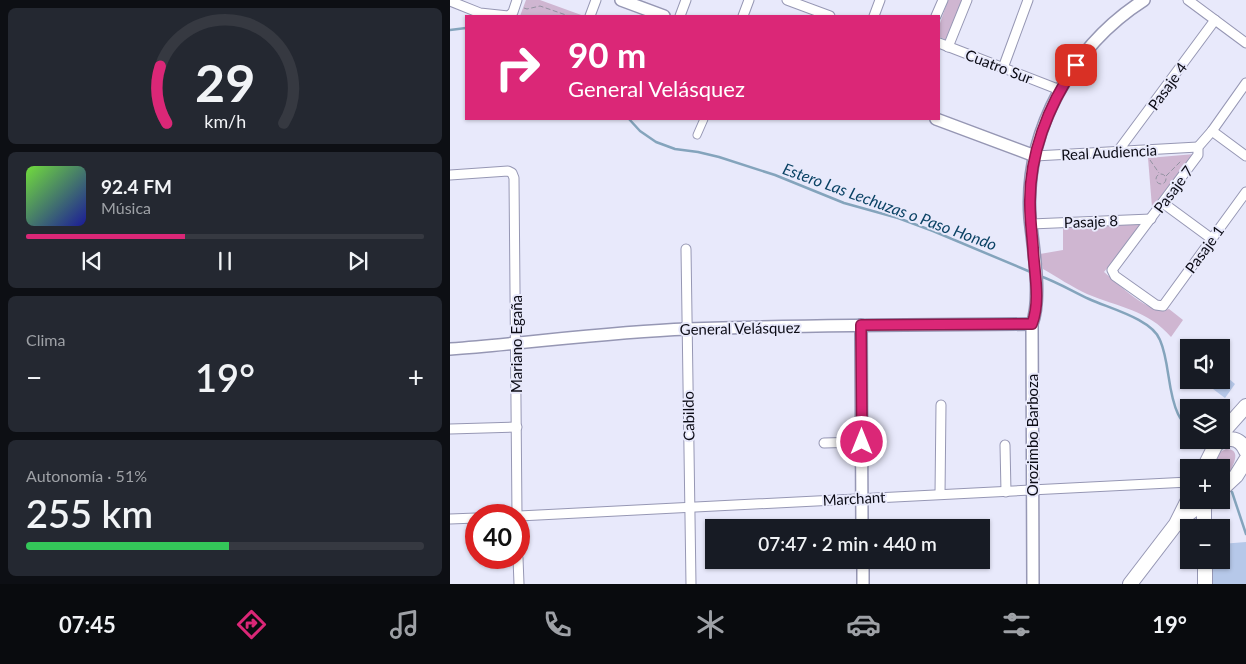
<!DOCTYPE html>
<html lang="es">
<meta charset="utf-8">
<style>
:root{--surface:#171b24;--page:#242831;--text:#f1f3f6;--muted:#9ea1a6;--line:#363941;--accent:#db2777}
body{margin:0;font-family:Lato,sans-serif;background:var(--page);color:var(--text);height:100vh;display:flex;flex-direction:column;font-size:19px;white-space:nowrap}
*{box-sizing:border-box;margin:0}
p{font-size:16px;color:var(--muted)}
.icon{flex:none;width:28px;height:28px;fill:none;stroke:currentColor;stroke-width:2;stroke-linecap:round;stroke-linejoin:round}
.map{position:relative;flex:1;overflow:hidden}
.panel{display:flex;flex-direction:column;gap:8px;padding:8px;background:#0d0f14;width:450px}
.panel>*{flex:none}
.top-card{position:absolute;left:15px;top:15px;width:475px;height:105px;border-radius:0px;box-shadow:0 1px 4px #0004;background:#db2777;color:#fff;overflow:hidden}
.tools{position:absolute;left:730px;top:339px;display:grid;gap:10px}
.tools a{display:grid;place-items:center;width:50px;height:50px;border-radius:0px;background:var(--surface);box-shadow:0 1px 4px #0004;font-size:25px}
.speed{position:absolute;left:15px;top:504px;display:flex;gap:10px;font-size:25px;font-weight:700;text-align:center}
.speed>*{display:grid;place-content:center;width:65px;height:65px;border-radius:50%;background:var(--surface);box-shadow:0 1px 4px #0004;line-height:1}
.speed .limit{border:8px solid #d22;background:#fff;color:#111}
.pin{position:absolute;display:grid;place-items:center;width:42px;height:42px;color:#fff;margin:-21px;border-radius:10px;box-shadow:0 2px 8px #0006}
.me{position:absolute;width:55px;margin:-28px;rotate:0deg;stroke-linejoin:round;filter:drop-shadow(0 0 4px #0008)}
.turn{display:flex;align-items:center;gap:18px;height:105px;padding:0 20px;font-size:22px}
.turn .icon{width:65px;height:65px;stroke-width:2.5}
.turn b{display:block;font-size:35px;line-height:42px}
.big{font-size:38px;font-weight:600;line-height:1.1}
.panel .card{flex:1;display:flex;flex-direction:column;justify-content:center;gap:8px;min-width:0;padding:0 18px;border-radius:8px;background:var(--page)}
.panel .dial{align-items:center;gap:0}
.dial svg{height:130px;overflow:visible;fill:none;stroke:var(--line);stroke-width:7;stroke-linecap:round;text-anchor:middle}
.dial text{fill:var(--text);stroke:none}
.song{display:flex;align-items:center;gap:15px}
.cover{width:60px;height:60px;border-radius:8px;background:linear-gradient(135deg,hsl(100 70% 55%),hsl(240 70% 35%))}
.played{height:5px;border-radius:2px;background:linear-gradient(90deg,var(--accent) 40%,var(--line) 40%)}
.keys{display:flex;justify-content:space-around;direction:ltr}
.heat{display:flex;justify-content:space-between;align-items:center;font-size:28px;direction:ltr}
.charge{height:8px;border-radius:4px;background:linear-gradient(90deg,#34c759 51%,var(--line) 0)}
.trip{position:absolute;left:255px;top:519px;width:285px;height:50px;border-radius:0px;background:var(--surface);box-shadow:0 1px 4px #0004;font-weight:600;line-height:50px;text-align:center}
.tabs{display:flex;height:80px;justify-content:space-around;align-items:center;background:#090b0e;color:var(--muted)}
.tabs .icon{width:35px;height:35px}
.tabs .current{color:var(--accent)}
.tabs b{font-size:22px;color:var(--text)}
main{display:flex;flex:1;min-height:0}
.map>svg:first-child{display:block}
.green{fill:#cfb6d1}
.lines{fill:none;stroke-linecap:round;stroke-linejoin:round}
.stream{stroke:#84a4bc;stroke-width:2.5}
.building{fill:#b6c8e9}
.pedestrian-casing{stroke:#9697b4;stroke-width:9}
.minor-casing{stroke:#9697b4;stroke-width:11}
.tertiary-casing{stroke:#9697b4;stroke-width:14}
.primary-casing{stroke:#9697b4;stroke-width:16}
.path{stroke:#9393a2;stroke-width:1;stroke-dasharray:5 2.5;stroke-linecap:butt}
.pedestrian{stroke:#fff;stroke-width:7}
.minor{stroke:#fff;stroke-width:9}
.tertiary{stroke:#fff;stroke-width:11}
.primary{stroke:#fff;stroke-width:14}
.route-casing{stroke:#8e194d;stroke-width:12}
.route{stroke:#db2777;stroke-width:9}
.labels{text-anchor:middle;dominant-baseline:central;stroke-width:4;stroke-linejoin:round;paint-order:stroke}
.street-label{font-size:15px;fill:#0b0b15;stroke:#e8e9fb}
.water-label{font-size:16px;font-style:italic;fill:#0a4264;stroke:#e8e9fb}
</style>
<main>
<section class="panel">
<div class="card dial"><svg viewBox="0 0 100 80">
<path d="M14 69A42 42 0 1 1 86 69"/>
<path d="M14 69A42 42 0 0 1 10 34" stroke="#db2777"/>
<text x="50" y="56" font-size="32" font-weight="700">29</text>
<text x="50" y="72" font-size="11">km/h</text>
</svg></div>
<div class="card">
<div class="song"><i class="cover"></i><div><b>92.4 FM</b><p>Música</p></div></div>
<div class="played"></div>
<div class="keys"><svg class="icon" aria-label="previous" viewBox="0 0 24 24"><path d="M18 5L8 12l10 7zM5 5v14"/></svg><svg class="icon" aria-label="pause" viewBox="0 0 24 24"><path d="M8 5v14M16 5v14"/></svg><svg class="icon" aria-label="next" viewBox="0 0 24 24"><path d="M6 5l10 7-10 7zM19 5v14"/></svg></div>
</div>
<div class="card"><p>Clima</p>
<div class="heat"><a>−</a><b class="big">19°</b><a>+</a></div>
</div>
<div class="card"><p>Autonomía · 51%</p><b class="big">255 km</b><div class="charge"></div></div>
</section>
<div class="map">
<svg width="796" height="584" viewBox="0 0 796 584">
<rect width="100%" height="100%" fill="#e8e9fb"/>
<g class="green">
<path d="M76,0H90L134,16H70Z"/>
<path d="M498,0H512L497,40L489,37V26Z"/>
<path d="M745,154L702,207L698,158Z"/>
<path d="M694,223L654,272C669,284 699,316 719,309L733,320L721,337C698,310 668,307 637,294C622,287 607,277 593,269L590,254L613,250V228Z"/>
<path d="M776,449C796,449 779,474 771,484V468H761L770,452Z"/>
</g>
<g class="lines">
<g class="stream">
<path d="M0,30L16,28"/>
<path d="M179,119L190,131L206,142L225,149L248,152L269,157L325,175L394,203L448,218L483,231L583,273"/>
<path d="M590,276C607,282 622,291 639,299C658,308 702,319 710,340C720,363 717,391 728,414C731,420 735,425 739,430"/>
<path d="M782,492L796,534"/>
</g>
</g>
<g class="building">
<path d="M771,372L785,384L775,398L751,380H771Z"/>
<path d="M796,542V584H761V560H771V544Z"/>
</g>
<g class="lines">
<g class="pedestrian-casing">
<path id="pedestrian" d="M247,135L254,119"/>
</g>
<g class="minor-casing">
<g id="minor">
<path d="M337,0L380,16"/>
<path d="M738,0L796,43"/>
<path d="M0,1L30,13L58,16"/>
<path d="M59,16L63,12L67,0"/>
<path d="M140,16L146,0"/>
<path d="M230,16L236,0"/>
<path d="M293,16L299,0"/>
<path d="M424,16L430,0"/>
<path d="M486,16L493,0"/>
<path d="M489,43L610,90"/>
<path d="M498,47L517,0"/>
<path d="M553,68L578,0"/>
<path d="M796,83L762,131L748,147V155L662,270L665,276L706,305L713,306L796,192"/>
<path d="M762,131L796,156"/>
<path d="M668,151L765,20"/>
<path d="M585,156L748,147"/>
<path d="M0,175L58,171L62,173L64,178L67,515"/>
<path d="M713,203L762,239"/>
<path d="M581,224L701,219"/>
<path d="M236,249L241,584"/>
<path d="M0,429L67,427"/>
<path d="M374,443L412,442"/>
<path d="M555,445L556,492"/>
<path d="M490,494L491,405"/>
<path d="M69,516L739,482"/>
<path d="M0,519L26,518"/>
<path d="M68,558L69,584"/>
</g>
</g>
<g class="tertiary-casing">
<g id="tertiary">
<path d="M171,0L214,16"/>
<path d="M486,119L585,156"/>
<path d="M411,325L412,528"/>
<path d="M0,349C79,343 158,332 237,329C352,325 467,325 582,324"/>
<path d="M413,560V584"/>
<path d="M583,584L582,324C592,298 583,247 580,218C574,132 622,46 694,0"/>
</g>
</g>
<g class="primary-casing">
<g id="primary">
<path d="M771,434L796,406"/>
<path d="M764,446C775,437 789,435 796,451"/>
<path d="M754,468L768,440"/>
<path d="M771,490L786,476L796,460"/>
<path d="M754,500V528"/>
<path d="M730,520L757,500"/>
<path d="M755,560V584"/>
<path d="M680,584L726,524L739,498"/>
</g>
</g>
<g class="path">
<path d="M74,8L77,9L90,6L119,16"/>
<path d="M700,160L709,173"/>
<circle cx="711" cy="179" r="5"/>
<path d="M716,176L731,161"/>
</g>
<use href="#pedestrian" class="pedestrian"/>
<use href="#minor" class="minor"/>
<use href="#tertiary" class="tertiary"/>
<use href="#primary" class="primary"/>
</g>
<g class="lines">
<g class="route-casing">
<path id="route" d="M412,442L411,325L582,324C591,300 584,272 583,248C582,234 580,219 580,205C579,155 598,106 626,65"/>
</g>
<use href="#route" class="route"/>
</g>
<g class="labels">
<g class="street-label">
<text transform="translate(549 66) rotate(21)">Cuatro Sur</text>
<text transform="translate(717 86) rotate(-54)">Pasaje 4</text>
<text transform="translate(659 152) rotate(-3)">Real Audiencia</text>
<text transform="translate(723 189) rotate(-53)">Pasaje 7</text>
<text transform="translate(641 221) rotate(-2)">Pasaje 8</text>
<text transform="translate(754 249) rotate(-54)">Pasaje 1</text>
<text transform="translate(290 328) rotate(-1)">General Velásquez</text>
<text transform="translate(66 344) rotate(-90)">Mariano Egaña</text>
<text transform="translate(238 416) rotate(-91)">Cabildo</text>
<text transform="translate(582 435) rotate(-90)">Orozimbo Barboza</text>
<text transform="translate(404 498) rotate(-3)">Marchant</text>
</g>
<g class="water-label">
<text transform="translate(440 206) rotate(20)">Estero Las Lechuzas o Paso Hondo</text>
</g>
</g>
</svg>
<div class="tools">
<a><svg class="icon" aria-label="sound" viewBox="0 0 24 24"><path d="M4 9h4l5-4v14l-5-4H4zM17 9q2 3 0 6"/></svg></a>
<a><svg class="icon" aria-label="layers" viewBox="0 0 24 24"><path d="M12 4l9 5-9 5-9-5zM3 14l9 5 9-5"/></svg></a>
<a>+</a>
<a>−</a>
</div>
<div class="speed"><div class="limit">40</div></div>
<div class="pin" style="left:626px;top:65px;background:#d93025"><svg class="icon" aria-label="arrive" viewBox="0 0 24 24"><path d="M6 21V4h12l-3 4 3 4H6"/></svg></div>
<svg class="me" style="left:412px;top:442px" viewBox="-20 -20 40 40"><circle r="17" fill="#db2777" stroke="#fff" stroke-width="3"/><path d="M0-11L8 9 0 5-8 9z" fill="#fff"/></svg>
<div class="trip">07:47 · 2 min · 440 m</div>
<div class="top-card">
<div class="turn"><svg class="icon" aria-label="right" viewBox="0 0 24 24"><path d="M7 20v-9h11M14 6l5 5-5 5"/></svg><div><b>90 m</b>General Velásquez</div></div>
</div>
</div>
</main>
<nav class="tabs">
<b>07:45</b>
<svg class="icon current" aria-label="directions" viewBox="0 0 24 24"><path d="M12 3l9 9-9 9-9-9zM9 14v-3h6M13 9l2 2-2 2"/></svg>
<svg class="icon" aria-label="music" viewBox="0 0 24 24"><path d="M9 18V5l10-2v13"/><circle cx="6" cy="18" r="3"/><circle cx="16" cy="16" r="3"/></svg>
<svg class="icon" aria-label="phone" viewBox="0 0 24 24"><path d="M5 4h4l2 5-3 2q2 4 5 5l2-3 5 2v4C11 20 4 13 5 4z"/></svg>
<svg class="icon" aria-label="climate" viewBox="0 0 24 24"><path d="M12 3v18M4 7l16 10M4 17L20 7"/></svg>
<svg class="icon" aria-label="car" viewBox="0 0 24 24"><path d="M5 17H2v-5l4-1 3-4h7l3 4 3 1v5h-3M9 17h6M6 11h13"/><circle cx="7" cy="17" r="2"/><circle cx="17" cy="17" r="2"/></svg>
<svg class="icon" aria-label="filters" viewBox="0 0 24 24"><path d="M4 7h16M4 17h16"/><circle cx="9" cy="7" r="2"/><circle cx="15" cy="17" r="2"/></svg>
<b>19°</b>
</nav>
